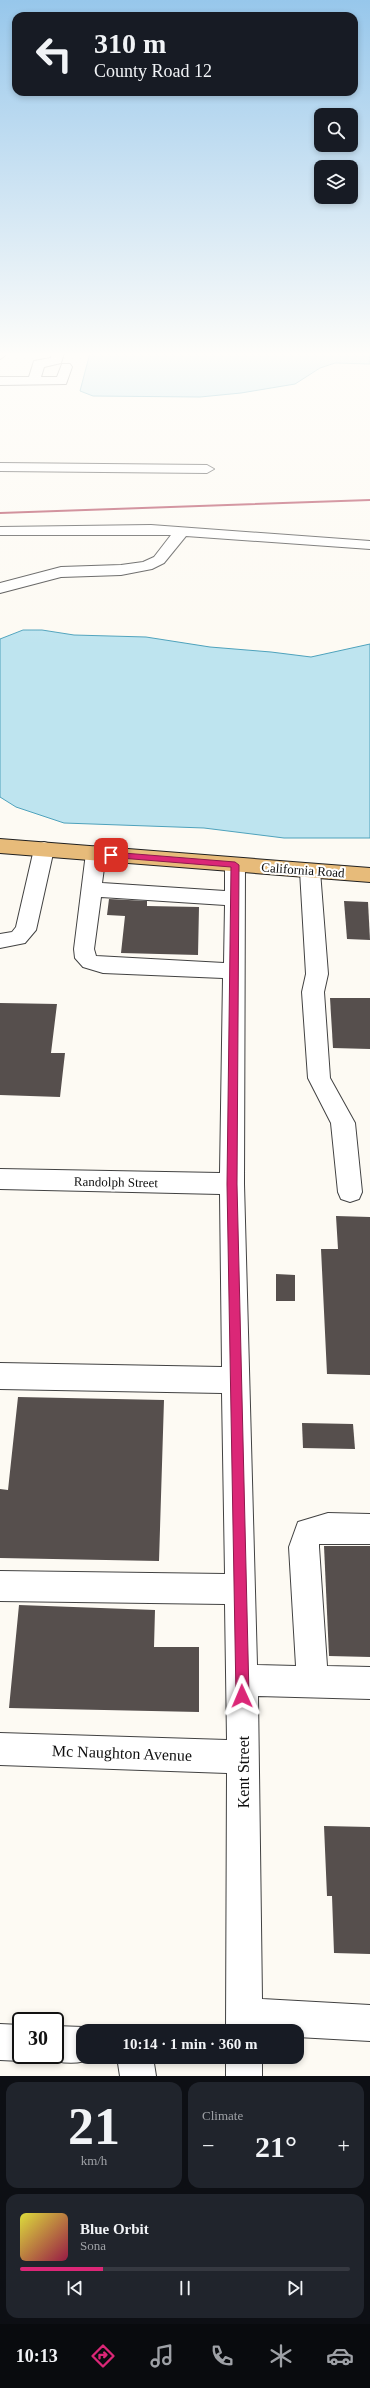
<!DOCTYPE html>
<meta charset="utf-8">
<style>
:root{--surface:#171b24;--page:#20242c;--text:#f1f3f6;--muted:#9ea1a6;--line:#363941;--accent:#db2777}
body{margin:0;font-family:"Times New Roman",serif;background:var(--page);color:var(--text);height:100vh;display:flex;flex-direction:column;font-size:15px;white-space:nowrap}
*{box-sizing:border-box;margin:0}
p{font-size:13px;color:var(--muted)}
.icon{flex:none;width:22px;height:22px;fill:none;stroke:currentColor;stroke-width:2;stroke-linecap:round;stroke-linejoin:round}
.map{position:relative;height:2076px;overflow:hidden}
.details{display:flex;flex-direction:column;gap:6px;padding:6px;background:#0d0f14;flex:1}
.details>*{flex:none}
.top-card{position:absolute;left:12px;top:12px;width:346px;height:84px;border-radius:12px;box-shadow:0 2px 6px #0003;background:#171b24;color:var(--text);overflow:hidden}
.controls{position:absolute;left:314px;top:108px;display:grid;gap:8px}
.controls a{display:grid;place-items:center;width:44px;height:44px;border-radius:8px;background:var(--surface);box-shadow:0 2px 6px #0003;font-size:20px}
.speed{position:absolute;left:12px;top:2012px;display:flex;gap:8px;font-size:20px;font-weight:700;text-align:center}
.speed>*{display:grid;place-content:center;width:52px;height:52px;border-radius:50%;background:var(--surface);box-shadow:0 2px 6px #0003;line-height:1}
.speed .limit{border:2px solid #111;border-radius:6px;background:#fff;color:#111}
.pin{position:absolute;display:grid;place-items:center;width:34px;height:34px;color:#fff;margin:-17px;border-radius:8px;box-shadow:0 2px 6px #0006}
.me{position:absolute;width:44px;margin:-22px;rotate:359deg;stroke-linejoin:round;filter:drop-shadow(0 0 3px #0008)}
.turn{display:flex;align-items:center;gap:14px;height:84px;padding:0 16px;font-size:18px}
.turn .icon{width:52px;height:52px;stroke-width:2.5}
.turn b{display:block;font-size:28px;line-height:34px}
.big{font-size:30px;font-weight:800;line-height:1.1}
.details .widget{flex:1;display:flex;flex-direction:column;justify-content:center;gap:6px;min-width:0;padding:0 14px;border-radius:12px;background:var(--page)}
.details .dial{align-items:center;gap:0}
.dial b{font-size:52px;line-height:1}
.song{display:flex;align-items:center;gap:12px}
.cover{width:48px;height:48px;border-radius:6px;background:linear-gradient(135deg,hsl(60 70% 55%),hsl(340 70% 35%))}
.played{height:4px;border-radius:2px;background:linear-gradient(90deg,var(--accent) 25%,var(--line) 25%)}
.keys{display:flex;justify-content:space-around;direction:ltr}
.heat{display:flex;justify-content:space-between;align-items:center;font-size:22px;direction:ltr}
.details .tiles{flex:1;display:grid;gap:6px;grid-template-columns:1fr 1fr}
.widget:last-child{grid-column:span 2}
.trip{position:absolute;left:76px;top:2024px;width:228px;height:40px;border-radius:12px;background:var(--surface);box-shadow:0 2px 6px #0003;font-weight:800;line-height:40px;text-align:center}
.tabs{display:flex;height:64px;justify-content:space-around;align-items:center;background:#090b0e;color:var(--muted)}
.tabs .icon{width:28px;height:28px}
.tabs .selected{color:var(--accent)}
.tabs b{font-size:18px;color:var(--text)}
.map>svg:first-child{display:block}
.water{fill:#bee4ef;stroke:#4ea2bc}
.building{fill:#564f4d}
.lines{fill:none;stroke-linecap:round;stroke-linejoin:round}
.minor-casing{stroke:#424242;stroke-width:2}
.major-casing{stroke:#202020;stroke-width:2}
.minor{fill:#fff;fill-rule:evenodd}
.major{fill:#e7bb7a;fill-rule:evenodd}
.rail{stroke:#ad3951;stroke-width:2}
.route{fill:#db2777;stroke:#8e194d}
.labels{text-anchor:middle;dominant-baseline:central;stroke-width:4;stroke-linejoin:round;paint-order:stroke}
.street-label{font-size:13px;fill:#0f0f0f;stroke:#fff}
.near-street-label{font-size:16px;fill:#0f0f0f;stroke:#fff}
</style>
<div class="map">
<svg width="370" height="2076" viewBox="0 0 370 2076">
<rect width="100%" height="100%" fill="#fdfaf3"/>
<g class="water">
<path d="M90,353H370V364L335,363L320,368L295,384L241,393L200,397L93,396L80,391Z"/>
<path d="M23,630H42L74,635L146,637L210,647L271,652L311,657L370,644V838H284L204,828L64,823L16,807L0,797V639Z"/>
</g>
<g class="building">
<path d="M109,899L147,901V906L199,907L198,955L121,953L125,916L107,915Z"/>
<path d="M344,901L368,902L370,940L347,939Z"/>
<path d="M330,998H370V1049L333,1048Z"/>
<path d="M0,1003L57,1004L51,1053H65L60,1097L0,1095Z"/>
<path d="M336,1216L370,1217V1375L327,1374L321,1249H338Z"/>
<path d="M276,1274L295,1275V1301H276Z"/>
<path d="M18,1397L164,1400L159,1561L0,1558V1489L8,1490Z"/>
<path d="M302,1423L353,1424L355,1449L303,1448Z"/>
<path d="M324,1546H370V1657L329,1656Z"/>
<path d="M19,1605L155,1610L154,1647H199V1712L9,1708Z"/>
<path d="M324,1826L370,1827V1954L334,1953L332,1896H327Z"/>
</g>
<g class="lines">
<g class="minor-casing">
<g id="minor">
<path d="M0,353H6V355L0,359Z"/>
<path d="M52,353H64L61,363L44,367L41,377H57L62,364H70L72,367L66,384L0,385V377H29L34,361L51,358Z"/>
<path d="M0,463L207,465L214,469L207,473L0,471Z"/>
<path d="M151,525L370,541V549L186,536L164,563L152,569L121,575L61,577L0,593V583L61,567L121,565L143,562L154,557L171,535H0V527Z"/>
<path d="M44,842L51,844L54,849L36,930L25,943L0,948V934L12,932L16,927L34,849L37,844Z"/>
<path d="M96,846L103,848L106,853L102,883L225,891V865L228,860L235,858L242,860L245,865L244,1184L257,1665L296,1666L289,1547L298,1522L328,1513L370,1514V1544H319V1547L327,1666L370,1667V1699L258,1696L262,1999L370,2005V2041L297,2037V2031H226L227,1773L0,1765V1733L227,1740L225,1604L0,1601V1571L225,1574L222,1393L0,1389V1363L222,1367L220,1194L0,1189V1169L220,1173L223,978L103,973L83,967L75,958L74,949L86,853L89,848ZM101,897L225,905L224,963L96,956L94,949Z"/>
<path d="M310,864L317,866L320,871L328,974L324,992L330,1078L355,1123L362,1192L359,1199L350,1202L341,1199L338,1192L331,1123L308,1078L302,992L306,974L300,871L303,866Z"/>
<path d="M0,2024L21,2025V2055L34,2056L21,2061L0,2060Z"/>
<path d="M55,2026L83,2027L93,2031H83V2057L96,2058C78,2065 60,2064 42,2057L41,2055H55Z"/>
<path d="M117,2057H153L156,2076H120Z"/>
<rect x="226" y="2057" width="36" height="19"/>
</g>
</g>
<g class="major-casing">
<path id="major" d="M0,839L370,868V882L0,853Z"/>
</g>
<use href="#minor" class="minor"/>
<use href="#major" class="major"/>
<path class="rail" d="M0,513L370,500"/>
</g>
<linearGradient id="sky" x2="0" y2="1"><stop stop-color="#97c7eb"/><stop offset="0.55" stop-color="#fefdfa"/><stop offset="1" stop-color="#fefdfa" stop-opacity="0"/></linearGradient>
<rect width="370" height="644" fill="url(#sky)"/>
<path class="route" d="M111,852L235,862L239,865L237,1184L249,1696L247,1700L242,1702L238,1700L236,1696L227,1184L231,867L108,857L107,855Z"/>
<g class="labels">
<g class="street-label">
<text transform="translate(303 870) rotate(4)">California Road</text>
<text transform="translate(116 1182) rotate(1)">Randolph Street</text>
</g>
<g class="near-street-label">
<text transform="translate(122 1753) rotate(2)">Mc Naughton Avenue</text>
<text transform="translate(243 1772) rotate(-90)">Kent Street</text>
</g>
</g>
</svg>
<div class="controls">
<a><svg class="icon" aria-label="search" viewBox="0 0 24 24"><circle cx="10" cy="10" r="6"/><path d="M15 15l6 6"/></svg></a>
<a><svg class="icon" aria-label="layers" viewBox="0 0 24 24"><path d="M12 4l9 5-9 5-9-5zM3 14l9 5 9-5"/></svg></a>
</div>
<div class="speed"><div class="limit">30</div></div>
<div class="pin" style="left:111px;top:855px;background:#d93025"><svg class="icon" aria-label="arrive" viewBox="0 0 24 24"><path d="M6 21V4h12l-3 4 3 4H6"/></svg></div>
<svg class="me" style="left:242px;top:1696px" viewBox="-20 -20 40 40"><path d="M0-17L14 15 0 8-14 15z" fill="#db2777" stroke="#fff" stroke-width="4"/></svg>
<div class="trip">10:14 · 1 min · 360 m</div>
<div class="top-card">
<div class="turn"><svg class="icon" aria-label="left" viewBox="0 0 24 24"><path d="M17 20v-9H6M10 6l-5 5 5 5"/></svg><div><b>310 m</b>County Road 12</div></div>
</div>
</div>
<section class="details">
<div class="tiles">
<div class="widget dial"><b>21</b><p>km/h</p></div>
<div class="widget"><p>Climate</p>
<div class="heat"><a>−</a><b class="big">21°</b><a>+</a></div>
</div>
<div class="widget">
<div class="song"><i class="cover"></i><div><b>Blue Orbit</b><p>Sona</p></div></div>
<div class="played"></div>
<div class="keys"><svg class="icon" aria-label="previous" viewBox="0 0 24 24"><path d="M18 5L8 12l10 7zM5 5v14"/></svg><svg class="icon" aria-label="pause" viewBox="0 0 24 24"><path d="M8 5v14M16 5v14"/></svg><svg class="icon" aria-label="next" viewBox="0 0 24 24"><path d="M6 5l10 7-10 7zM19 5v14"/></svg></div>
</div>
</div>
</section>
<nav class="tabs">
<b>10:13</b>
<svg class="icon selected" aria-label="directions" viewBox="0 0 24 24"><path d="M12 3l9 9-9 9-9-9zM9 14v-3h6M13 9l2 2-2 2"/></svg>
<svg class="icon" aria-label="music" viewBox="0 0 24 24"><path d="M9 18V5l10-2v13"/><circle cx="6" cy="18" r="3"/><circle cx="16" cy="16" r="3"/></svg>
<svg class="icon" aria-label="phone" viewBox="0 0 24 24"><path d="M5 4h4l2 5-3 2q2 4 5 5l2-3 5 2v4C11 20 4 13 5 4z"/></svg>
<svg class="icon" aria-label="climate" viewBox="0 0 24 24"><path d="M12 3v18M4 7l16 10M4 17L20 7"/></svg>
<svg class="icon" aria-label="car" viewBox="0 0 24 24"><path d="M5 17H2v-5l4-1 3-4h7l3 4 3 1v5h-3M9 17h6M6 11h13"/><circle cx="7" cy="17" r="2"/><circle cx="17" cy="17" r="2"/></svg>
</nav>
